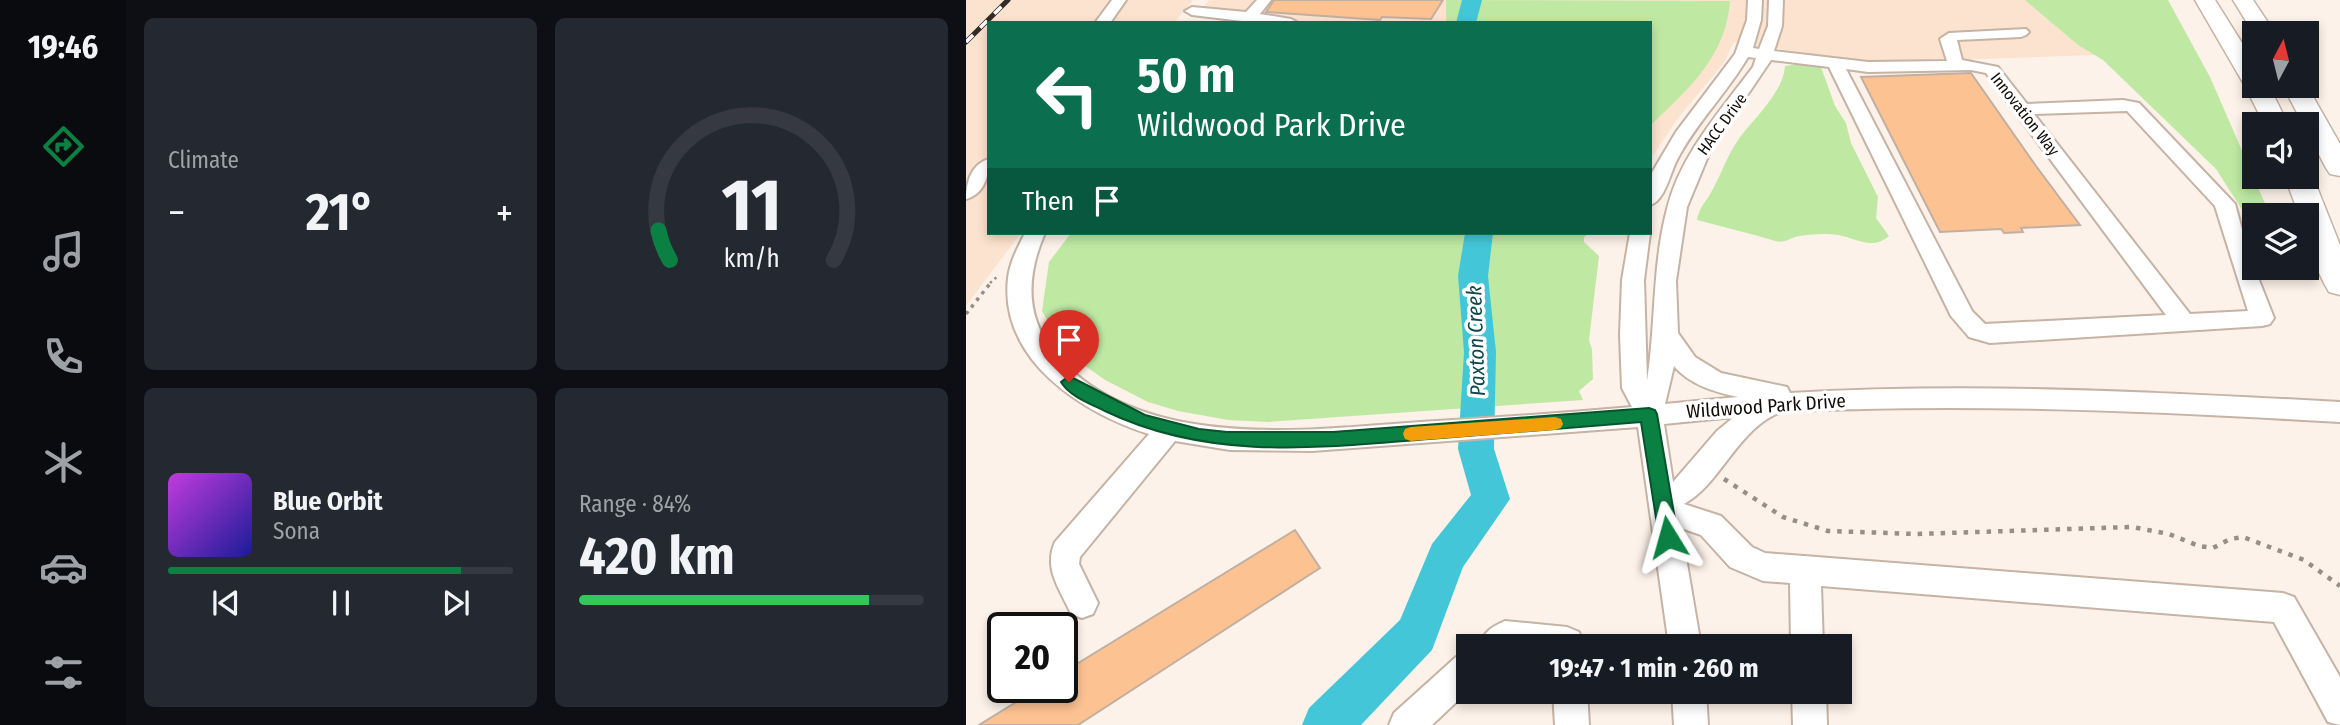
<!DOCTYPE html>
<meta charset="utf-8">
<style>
:root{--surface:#171b24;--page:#242831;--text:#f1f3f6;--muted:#9ea1a6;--line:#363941;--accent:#0b8043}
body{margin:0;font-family:"Fira Sans Condensed",sans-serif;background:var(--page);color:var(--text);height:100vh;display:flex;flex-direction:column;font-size:26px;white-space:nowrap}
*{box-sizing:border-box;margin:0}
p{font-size:23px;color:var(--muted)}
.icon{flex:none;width:38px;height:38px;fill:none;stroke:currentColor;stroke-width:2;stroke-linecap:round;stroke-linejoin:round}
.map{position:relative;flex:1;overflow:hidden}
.side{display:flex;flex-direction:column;gap:18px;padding:18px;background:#0d0f14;width:840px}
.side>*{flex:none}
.banner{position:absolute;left:21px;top:21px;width:665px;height:214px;border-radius:0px;box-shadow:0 4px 10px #0003;background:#0b6e4f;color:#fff;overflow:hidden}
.needle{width:46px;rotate:7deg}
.buttons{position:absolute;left:1276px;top:21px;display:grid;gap:14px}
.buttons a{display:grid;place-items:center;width:77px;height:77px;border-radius:0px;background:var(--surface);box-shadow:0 4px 10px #0003;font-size:35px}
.speed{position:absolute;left:21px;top:612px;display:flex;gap:14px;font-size:35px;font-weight:700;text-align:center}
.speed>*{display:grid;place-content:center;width:91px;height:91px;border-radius:50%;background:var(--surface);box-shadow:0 4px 10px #0003;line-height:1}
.speed .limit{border:4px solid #111;border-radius:10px;background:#fff;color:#111}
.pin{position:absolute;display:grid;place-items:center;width:60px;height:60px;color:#fff;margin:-72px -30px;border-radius:50% 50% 50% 0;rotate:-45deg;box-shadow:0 0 7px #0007}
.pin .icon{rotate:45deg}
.me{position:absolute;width:77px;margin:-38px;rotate:352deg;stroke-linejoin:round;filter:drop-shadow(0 0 5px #0008)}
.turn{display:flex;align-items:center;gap:24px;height:147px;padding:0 35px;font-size:32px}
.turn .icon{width:91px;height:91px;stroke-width:2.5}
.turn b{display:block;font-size:49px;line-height:60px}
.then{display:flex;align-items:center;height:66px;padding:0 35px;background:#0003;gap:14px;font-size:26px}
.big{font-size:52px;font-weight:700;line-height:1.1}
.side .tile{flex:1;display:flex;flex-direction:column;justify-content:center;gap:10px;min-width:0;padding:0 24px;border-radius:10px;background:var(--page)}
.side .dial{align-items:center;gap:0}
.dial svg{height:182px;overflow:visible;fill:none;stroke:var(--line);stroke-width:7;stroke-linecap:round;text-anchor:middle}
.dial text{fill:var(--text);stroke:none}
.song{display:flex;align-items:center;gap:21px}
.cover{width:84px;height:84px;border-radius:10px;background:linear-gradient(135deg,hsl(290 70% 55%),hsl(240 70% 35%))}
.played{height:7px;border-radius:4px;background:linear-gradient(90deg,var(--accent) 85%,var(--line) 85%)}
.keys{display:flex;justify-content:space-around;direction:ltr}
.heat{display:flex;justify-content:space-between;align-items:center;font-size:38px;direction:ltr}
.charge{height:10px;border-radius:5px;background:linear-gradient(90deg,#34c759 84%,var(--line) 0)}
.side .tiles{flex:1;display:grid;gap:18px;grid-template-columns:repeat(2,1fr)}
.trip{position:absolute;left:490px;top:634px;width:396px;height:70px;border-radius:0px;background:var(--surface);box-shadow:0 4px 10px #0003;font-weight:700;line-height:70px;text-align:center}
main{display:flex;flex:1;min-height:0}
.menu{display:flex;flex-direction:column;width:126px;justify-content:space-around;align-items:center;background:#090b0e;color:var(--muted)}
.menu .icon{width:49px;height:49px}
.menu .active{color:var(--accent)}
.menu b{font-size:32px;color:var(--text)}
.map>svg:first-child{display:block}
.built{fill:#fce3cf}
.green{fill:#bfe9a3}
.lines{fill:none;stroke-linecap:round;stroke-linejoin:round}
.river{fill:#43c7d8;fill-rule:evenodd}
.building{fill:#fcc292;stroke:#c1afa1;stroke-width:2}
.minor-casing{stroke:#c5b3a5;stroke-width:4}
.highway-casing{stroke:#c5b3a5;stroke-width:3}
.path-far2{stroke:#978e87;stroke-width:2.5;stroke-dasharray:2.5 3.5;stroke-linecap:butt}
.path-far1{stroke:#978e87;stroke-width:3.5;stroke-dasharray:3.5 5;stroke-linecap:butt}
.path{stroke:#978e87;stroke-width:4.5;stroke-dasharray:4.5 7;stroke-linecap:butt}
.minor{fill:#fff;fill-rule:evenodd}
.highway{fill:#fff;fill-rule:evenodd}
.rail-casing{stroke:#322b27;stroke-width:5}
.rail{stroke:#fff;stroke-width:3.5;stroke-dasharray:10;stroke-linecap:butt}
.route{fill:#0b8043;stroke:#07532c;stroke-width:2}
.slow{fill:#f59e0b}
.labels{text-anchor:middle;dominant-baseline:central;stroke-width:7;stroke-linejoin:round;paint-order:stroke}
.far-street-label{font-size:16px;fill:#120c08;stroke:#fff}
.street-label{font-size:19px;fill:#120c08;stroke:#fff}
.water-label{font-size:21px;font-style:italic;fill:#0e484f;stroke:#fff}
</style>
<main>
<nav class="menu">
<b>19:46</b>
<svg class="icon active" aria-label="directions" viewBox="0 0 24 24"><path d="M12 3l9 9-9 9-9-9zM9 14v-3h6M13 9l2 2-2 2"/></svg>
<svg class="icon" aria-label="music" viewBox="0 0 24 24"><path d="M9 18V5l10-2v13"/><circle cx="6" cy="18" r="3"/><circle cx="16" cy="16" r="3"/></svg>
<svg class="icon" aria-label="phone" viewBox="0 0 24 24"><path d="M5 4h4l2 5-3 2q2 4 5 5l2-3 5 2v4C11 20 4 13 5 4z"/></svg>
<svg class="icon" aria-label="climate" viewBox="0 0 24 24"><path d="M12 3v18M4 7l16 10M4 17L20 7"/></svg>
<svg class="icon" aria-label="car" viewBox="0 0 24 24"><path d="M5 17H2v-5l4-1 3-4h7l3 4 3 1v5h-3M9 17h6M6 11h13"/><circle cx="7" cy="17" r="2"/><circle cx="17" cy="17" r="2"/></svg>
<svg class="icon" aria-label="filters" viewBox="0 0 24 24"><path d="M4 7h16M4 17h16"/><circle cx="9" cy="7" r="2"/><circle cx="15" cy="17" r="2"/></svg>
</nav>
<section class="side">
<div class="tiles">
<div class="tile"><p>Climate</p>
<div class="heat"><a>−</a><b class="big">21°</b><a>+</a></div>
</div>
<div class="tile dial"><svg viewBox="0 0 100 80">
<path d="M14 69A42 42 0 1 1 86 69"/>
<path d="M14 69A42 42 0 0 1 9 56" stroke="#0b8043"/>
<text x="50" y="56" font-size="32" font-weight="700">11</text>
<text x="50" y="72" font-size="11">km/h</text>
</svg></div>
<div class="tile">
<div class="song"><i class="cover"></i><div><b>Blue Orbit</b><p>Sona</p></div></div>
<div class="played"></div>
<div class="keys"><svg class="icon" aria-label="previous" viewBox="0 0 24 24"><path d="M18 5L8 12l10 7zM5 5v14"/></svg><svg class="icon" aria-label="pause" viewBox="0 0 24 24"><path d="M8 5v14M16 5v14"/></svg><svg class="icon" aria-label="next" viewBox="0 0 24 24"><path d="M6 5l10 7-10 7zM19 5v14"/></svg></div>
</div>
<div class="tile"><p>Range · 84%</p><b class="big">420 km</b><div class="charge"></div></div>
</div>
</section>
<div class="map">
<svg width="1374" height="725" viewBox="0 0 1374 725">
<rect width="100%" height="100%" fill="#fdf2e9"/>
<g class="built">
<path d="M0,0H227L208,23H23V233H55L0,306Z"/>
<path d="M243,0H1183L1211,52L906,63L768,42L757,64L713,117L684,160V23H270L230,16Z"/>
</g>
<g class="green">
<path d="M480,0L764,1C760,57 722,89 684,126V23H480Z"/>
<path d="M1059,0H1202L1244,77L1301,208L1282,219L1250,169L1137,60L1112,45Z"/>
<path d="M832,64L855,67L869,106L880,123L885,143L912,197L910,218L923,236C906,251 890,238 872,235C861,233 845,234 834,236C824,237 819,244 809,241C783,233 757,227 731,220C733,209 737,205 743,196C753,180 759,160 770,143C784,121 817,95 819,66Z"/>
<path d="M105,233H624L618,237V242L633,256L623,340L626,349L627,379L613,391L617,400L302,422L262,420L212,411L182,402L139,380L108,358L95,344L76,311L83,262Z"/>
</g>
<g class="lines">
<g class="river">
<path d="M496,0H516L510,23H490Z"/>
<path d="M499,233H527L522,276L530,352L528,449L544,499L497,567L466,650L395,725H336L343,708L434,620L466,544L505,495L492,449L498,352L492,276Z"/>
</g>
</g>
<g class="building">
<path d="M308,0H477L465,19L416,17L414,20L300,12Z"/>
<path d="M1005,73L1070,166L1114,225L1055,228L1057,232L1038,233L1035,229L974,232L895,77Z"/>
<path d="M329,530L354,568L112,725H13L73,688H96V673Z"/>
</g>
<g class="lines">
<g class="minor-casing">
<g id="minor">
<path d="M146,0H160L144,23H129Z"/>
<path d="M291,0H305L294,14L325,19L332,23H293L226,15L219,11L226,7L280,12Z"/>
<path d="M782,0H796L795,20L787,48L793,49L802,26L803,0H817L816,26L808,51L902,62L981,61L974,39L983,33L1060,29L1063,32L1060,35L1055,37L991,40L996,60L1032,67L1061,104L1157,100L1173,103L1269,204L1283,255L1308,318L1304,324L1296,326L1024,343L1003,337L985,316L863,67L805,60L745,149L721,207L710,281L712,333L729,357L755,373L821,387L824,393C1007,382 1191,392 1374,402V422C1215,413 1056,405 897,409C880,410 820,408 808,415C769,435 753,485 718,504L755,516L786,547L799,553L1317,593L1328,597L1374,677V725L1362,722L1308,622L855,586L857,646H825L824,583L797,581L764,567L735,535L715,528L735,646H703L672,427L346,451L264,450L209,441L114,557L113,564L132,603L127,614L116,618L105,614C94,589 77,569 89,542L183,434C116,413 33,360 42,278C44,262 52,247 59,233H79C61,274 58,315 88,352C171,453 340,430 454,422C525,418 596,413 666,407L656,388L654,335L656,280L664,233H684L678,280L681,381C690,323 686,266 701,209C714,155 755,110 787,67L790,58L782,57C761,93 730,123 711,160C704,173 699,201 684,205V176L710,132L769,54L781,20ZM880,69L902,72L1005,70L1020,73L1200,315L1019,324L1006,311ZM1161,111L1249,206L1282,311L1224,314L1068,114ZM708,366C724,385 749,392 772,397L699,404ZM768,417L751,431L707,482L698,424Z"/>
<path d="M23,159C23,176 18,194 0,199C0,183 5,164 23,159Z"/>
<path d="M539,621L601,627L613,632L617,646H513C518,632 525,627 539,621Z"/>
<path d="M502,652V691L466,725H423L428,713L490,657Z"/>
<path d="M587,691H621L623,725H589Z"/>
<path d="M706,691H740L742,725H708Z"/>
<path d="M826,691H860L861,725H827Z"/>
</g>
</g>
<g class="highway-casing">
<g id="highway">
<path d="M1229,0H1249L1288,62V86H1303L1322,124H1298L1279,86Z"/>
<path d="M1267,0H1287L1309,33L1288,34Z"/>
<path d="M1317,86H1341L1374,144V176L1364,174L1360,168L1340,130V124H1337Z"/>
<path d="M1340,171L1347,177L1374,245V295L1363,292C1349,269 1340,241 1340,215H1333L1319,177H1340Z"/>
</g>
</g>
<path class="path-far2" d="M24,283L32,276"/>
<path class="path-far1" d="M0,314L26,281"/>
<path class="path" d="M758,479L817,517L862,531L951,534L1166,527L1203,534L1233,546L1247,548L1264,539L1277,537L1338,560L1374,586"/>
<use href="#minor" class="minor"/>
<use href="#highway" class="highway"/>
<g class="rail-casing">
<path id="rail" d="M0,42L42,0"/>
</g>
<use href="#rail" class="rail"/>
</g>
<path class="route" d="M103,376L179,415L233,429L261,432H367L683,408L689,410L691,414L712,537L709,543L702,546L695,543L693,537L675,422C605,427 534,433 463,439C351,448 243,461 139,411C125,404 103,396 95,382Z"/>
<path class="slow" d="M589,417L595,419L597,424L595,428L589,430L445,441L439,439L437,434L439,429L445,427Z"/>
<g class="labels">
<g class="far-street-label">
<text transform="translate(1059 114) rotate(52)">Innovation Way</text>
<text transform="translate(756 124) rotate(-54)">HACC Drive</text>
</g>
<g class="street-label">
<text transform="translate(800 406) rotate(-4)">Wildwood Park Drive</text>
</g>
<g class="water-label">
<text transform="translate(510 341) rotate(-92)">Paxton Creek</text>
</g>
</g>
</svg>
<div class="buttons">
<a><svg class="needle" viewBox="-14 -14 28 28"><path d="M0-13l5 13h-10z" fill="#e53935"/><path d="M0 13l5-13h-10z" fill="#9ea1a6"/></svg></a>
<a><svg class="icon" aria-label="sound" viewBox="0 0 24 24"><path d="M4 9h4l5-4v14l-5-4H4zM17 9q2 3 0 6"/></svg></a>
<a><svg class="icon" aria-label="layers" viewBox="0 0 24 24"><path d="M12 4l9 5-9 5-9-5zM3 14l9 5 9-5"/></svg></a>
</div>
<div class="speed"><div class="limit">20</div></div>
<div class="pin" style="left:103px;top:382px;background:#d93025"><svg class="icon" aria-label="arrive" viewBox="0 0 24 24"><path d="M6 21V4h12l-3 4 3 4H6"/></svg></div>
<svg class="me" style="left:702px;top:537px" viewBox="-20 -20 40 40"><path d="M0-17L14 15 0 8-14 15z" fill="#0b8043" stroke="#fff" stroke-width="4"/></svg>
<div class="trip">19:47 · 1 min · 260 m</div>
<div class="banner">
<div class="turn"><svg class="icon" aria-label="left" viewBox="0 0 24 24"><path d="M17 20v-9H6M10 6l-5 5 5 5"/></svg><div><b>50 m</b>Wildwood Park Drive</div></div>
<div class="then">Then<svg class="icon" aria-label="arrive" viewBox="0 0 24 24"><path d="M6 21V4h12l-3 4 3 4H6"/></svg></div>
</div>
</div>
</main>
